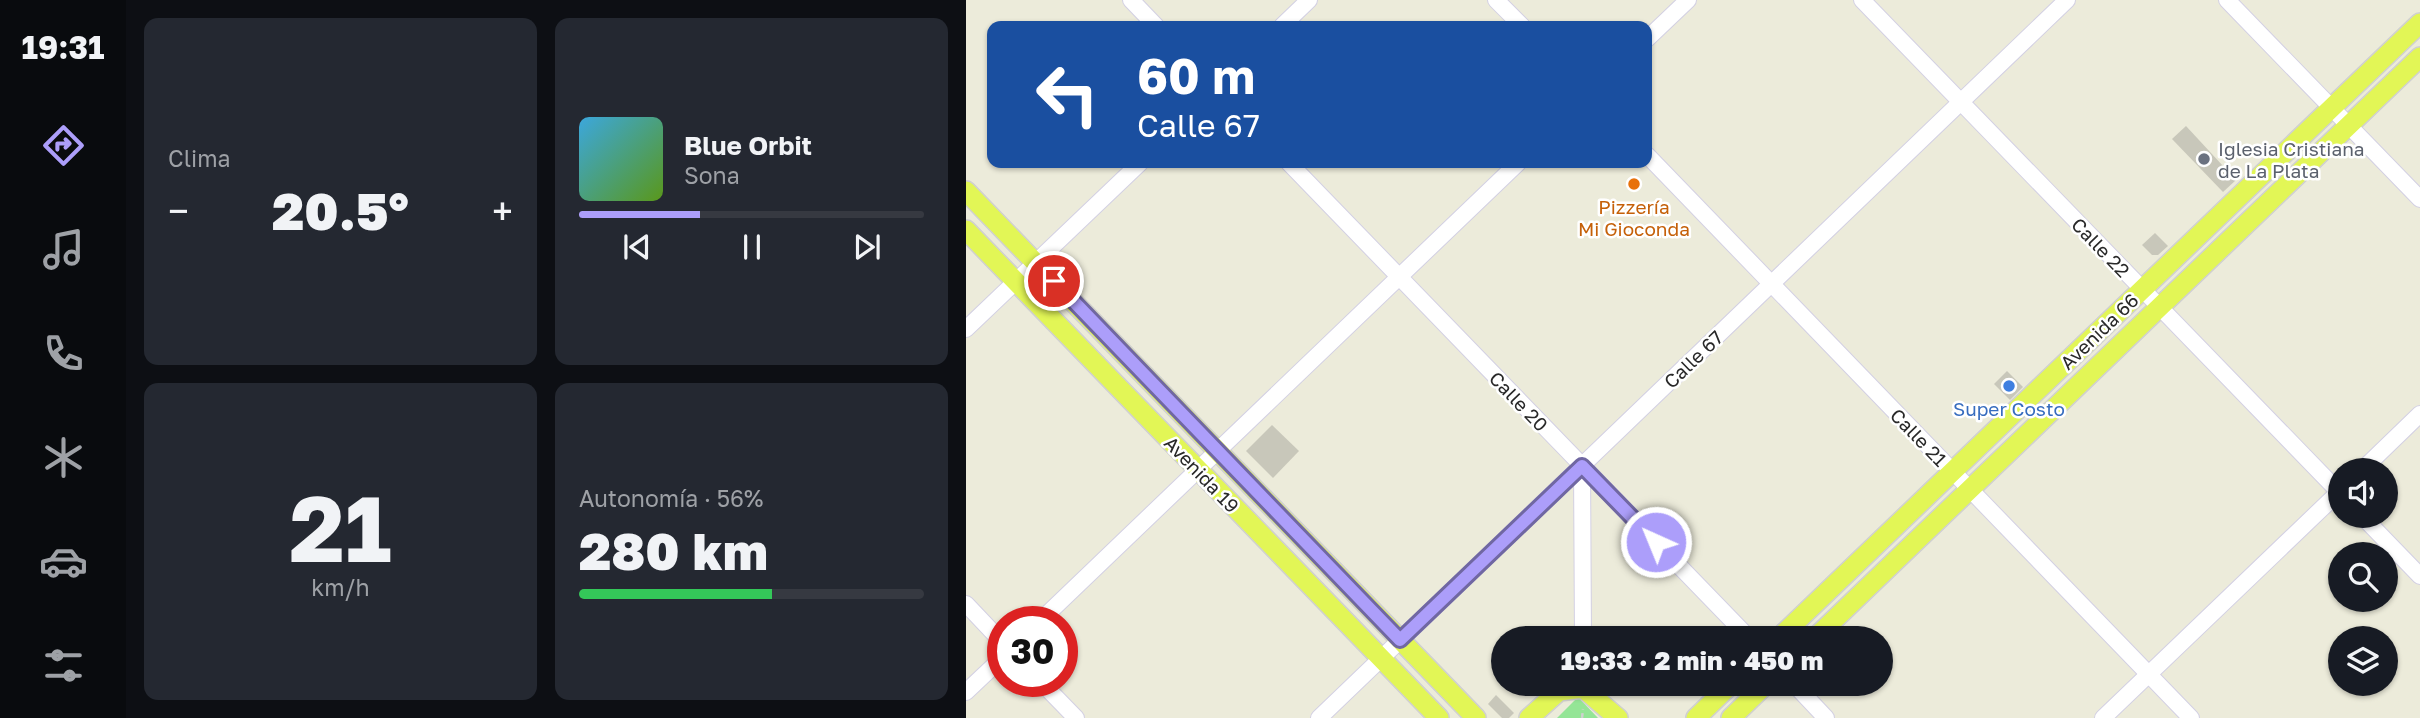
<!DOCTYPE html>
<html lang="es">
<meta charset="utf-8">
<style>
:root{--surface:#171b24;--page:#242831;--text:#f1f3f6;--muted:#9ea1a6;--line:#363941;--accent:#ac9efa}
body{margin:0;font-family:"Golos Text",sans-serif;background:var(--page);color:var(--text);height:100vh;display:flex;flex-direction:column;font-size:26px;white-space:nowrap}
*{box-sizing:border-box;margin:0}
p{font-size:23px;color:var(--muted)}
.icon{flex:none;width:38px;height:38px;fill:none;stroke:currentColor;stroke-width:2;stroke-linecap:round;stroke-linejoin:round}
.map{position:relative;flex:1;overflow:hidden}
.details{display:flex;flex-direction:column;gap:18px;padding:18px;background:#0d0f14;width:840px}
.details>*{flex:none}
.banner{position:absolute;left:21px;top:21px;width:665px;height:147px;border-radius:14px;box-shadow:0 2px 5px #0004;background:#1a4fa0;color:#fff;overflow:hidden}
.buttons{position:absolute;left:1362px;top:458px;display:grid;gap:14px}
.buttons a{display:grid;place-items:center;width:70px;height:70px;border-radius:50%;background:var(--surface);box-shadow:0 2px 5px #0004;font-size:35px}
.speed{position:absolute;left:21px;top:606px;display:flex;gap:14px;font-size:35px;font-weight:700;text-align:center}
.speed>*{display:grid;place-content:center;width:91px;height:91px;border-radius:50%;background:var(--surface);box-shadow:0 2px 5px #0004;line-height:1}
.speed .limit{border:10px solid #d22;background:#fff;color:#111}
.pin{position:absolute;display:grid;place-items:center;width:60px;height:60px;color:#fff;margin:-30px;border:4px solid #fff;border-radius:50%;box-shadow:0 2px 7px #0007}
.me{position:absolute;width:77px;margin:-38px;rotate:316deg;stroke-linejoin:round;filter:drop-shadow(0 0 5px #0008)}
.turn{display:flex;align-items:center;gap:24px;height:147px;padding:0 35px;font-size:32px}
.turn .icon{width:91px;height:91px;stroke-width:2.5}
.turn b{display:block;font-size:49px;line-height:60px}
.big{font-size:52px;font-weight:800;line-height:1.1}
.details .widget{flex:1;display:flex;flex-direction:column;justify-content:center;gap:10px;min-width:0;padding:0 24px;border-radius:14px;background:var(--page)}
.details .dial{align-items:center;gap:0}
.dial b{font-size:91px;line-height:1}
.song{display:flex;align-items:center;gap:21px}
.cover{width:84px;height:84px;border-radius:10px;background:linear-gradient(135deg,hsl(200 70% 55%),hsl(90 70% 35%))}
.played{height:7px;border-radius:4px;background:linear-gradient(90deg,var(--accent) 35%,var(--line) 35%)}
.keys{display:flex;justify-content:space-around;direction:ltr}
.heat{display:flex;justify-content:space-between;align-items:center;font-size:38px;direction:ltr}
.charge{height:10px;border-radius:5px;background:linear-gradient(90deg,#34c759 56%,var(--line) 0)}
.details .tiles{flex:1;display:grid;gap:18px;grid-template-columns:repeat(2,1fr)}
.trip{position:absolute;left:525px;top:626px;width:402px;height:70px;border-radius:35px;background:var(--surface);box-shadow:0 2px 5px #0004;font-weight:800;line-height:70px;text-align:center}
main{display:flex;flex:1;min-height:0}
.menu{display:flex;flex-direction:column;width:126px;justify-content:space-around;align-items:center;background:#090b0e;color:var(--muted)}
.menu .icon{width:49px;height:49px}
.menu .active{color:var(--accent)}
.menu b{font-size:32px;color:var(--text)}
.map>svg:first-child{display:block}
.green{fill:#94e596}
.building{fill:#c8c7ba}
.lines{fill:none;stroke-linecap:round;stroke-linejoin:round}
.minor-casing{stroke:#d3d0e3;stroke-width:18}
.major-casing{stroke:#d0d0d0;stroke-width:22}
.path{stroke:#d0d0d0;stroke-width:2.5;stroke-dasharray:5 3.5;stroke-linecap:butt}
.minor{stroke:#fff;stroke-width:16}
.major{stroke:#e2f656;stroke-width:19}
.route-casing{stroke:#7067a2;stroke-width:18}
.route{stroke:#ac9efa;stroke-width:12}
.worship-dot{fill:#6b7280;stroke:#fff;stroke-width:2.5}
.food-dot{fill:#e8710a;stroke:#fff;stroke-width:2.5}
.shop-dot{fill:#3f7fe0;stroke:#fff;stroke-width:2.5}
.labels{text-anchor:middle;dominant-baseline:central;stroke-width:5;stroke-linejoin:round;paint-order:stroke}
.worship-label{font-size:19px;fill:#5b616d;stroke:#fff;text-anchor:start}
.food-label{font-size:19px;fill:#c56008;stroke:#fff}
.street-label{font-size:19px;fill:#292929;stroke:#fff}
.shop-label{font-size:19px;fill:#366cbe;stroke:#fff}
</style>
<main>
<nav class="menu">
<b>19:31</b>
<svg class="icon active" aria-label="directions" viewBox="0 0 24 24"><path d="M12 3l9 9-9 9-9-9zM9 14v-3h6M13 9l2 2-2 2"/></svg>
<svg class="icon" aria-label="music" viewBox="0 0 24 24"><path d="M9 18V5l10-2v13"/><circle cx="6" cy="18" r="3"/><circle cx="16" cy="16" r="3"/></svg>
<svg class="icon" aria-label="phone" viewBox="0 0 24 24"><path d="M5 4h4l2 5-3 2q2 4 5 5l2-3 5 2v4C11 20 4 13 5 4z"/></svg>
<svg class="icon" aria-label="climate" viewBox="0 0 24 24"><path d="M12 3v18M4 7l16 10M4 17L20 7"/></svg>
<svg class="icon" aria-label="car" viewBox="0 0 24 24"><path d="M5 17H2v-5l4-1 3-4h7l3 4 3 1v5h-3M9 17h6M6 11h13"/><circle cx="7" cy="17" r="2"/><circle cx="17" cy="17" r="2"/></svg>
<svg class="icon" aria-label="filters" viewBox="0 0 24 24"><path d="M4 7h16M4 17h16"/><circle cx="9" cy="7" r="2"/><circle cx="15" cy="17" r="2"/></svg>
</nav>
<section class="details">
<div class="tiles">
<div class="widget"><p>Clima</p>
<div class="heat"><a>−</a><b class="big">20.5°</b><a>+</a></div>
</div>
<div class="widget">
<div class="song"><i class="cover"></i><div><b>Blue Orbit</b><p>Sona</p></div></div>
<div class="played"></div>
<div class="keys"><svg class="icon" aria-label="previous" viewBox="0 0 24 24"><path d="M18 5L8 12l10 7zM5 5v14"/></svg><svg class="icon" aria-label="pause" viewBox="0 0 24 24"><path d="M8 5v14M16 5v14"/></svg><svg class="icon" aria-label="next" viewBox="0 0 24 24"><path d="M6 5l10 7-10 7zM19 5v14"/></svg></div>
</div>
<div class="widget dial"><b>21</b><p>km/h</p></div>
<div class="widget"><p>Autonomía · 56%</p><b class="big">280 km</b><div class="charge"></div></div>
</div>
</section>
<div class="map">
<svg width="1454" height="718" viewBox="0 0 1454 718">
<rect width="100%" height="100%" fill="#ecebda"/>
<path class="green" d="M612,697L632,718H591Z"/>
<g class="building">
<path d="M1220,126L1270,180L1257,192L1206,139Z"/>
<path d="M1189,233L1202,246L1192,255H1186L1176,245Z"/>
<path d="M1041,371L1057,387L1044,400L1028,384Z"/>
<path d="M306,425L333,451L307,478L280,451Z"/>
<path d="M530,695L548,713L543,718H536L522,704Z"/>
</g>
<g class="lines">
<g class="minor-casing">
<g id="minor">
<path d="M165,0L190,26"/>
<path d="M530,0L556,26"/>
<path d="M896,0L1374,493"/>
<path d="M1261,0L1454,199"/>
<path d="M316,26L343,0"/>
<path d="M681,39L722,0"/>
<path d="M681,155L1225,718"/>
<path d="M323,163L784,639"/>
<path d="M0,329L174,163"/>
<path d="M616,465L617,639"/>
<path d="M1395,471L1454,414"/>
<path d="M1396,516L1454,576"/>
<path d="M0,604L37,643"/>
<path d="M74,621L552,163"/>
<path d="M74,681L110,718"/>
<path d="M828,684L860,718"/>
<path d="M0,692L37,657"/>
<path d="M353,718L1101,0"/>
<path d="M1137,718L1374,491"/>
</g>
</g>
<g class="major-casing">
<g id="major">
<path d="M0,191L510,718"/>
<path d="M0,230L473,718"/>
<path d="M812,639L1454,23"/>
<path d="M848,639L1454,57"/>
<path d="M563,718L593,691L617,688L652,718"/>
<path d="M730,718L765,684"/>
<path d="M765,718L800,684"/>
</g>
</g>
<path class="path" d="M616,718L617,709"/>
<use href="#minor" class="minor"/>
<use href="#major" class="major"/>
</g>
<g class="lines">
<g class="route-casing">
<path id="route" d="M88,281L434,640L616,466L690,542"/>
</g>
<use href="#route" class="route"/>
</g>
<circle class="worship-dot" cx="1238" cy="159" r="7"/>
<circle class="food-dot" cx="668" cy="184" r="7"/>
<circle class="shop-dot" cx="1043" cy="386" r="7"/>
<g class="labels">
<g class="worship-label">
<text x="1252" y="148">Iglesia Cristiana<tspan x="1252" dy="22">de La Plata</tspan></text>
</g>
<g class="food-label">
<text x="668" y="206">Pizzería<tspan x="668" dy="22">Mi Gioconda</tspan></text>
</g>
<g class="street-label">
<text transform="translate(1135 247) rotate(46)">Calle 22</text>
<text transform="translate(1133 331) rotate(-44)">Avenida 66</text>
<text transform="translate(727 359) rotate(-44)">Calle 67</text>
<text transform="translate(553 401) rotate(46)">Calle 20</text>
<text transform="translate(953 437) rotate(46)">Calle 21</text>
<text transform="translate(236 474) rotate(46)">Avenida 19</text>
</g>
<g class="shop-label">
<text x="1043" y="408">Super Costo</text>
</g>
</g>
</svg>
<div class="buttons">
<a><svg class="icon" aria-label="sound" viewBox="0 0 24 24"><path d="M4 9h4l5-4v14l-5-4H4zM17 9q2 3 0 6"/></svg></a>
<a><svg class="icon" aria-label="search" viewBox="0 0 24 24"><circle cx="10" cy="10" r="6"/><path d="M15 15l6 6"/></svg></a>
<a><svg class="icon" aria-label="layers" viewBox="0 0 24 24"><path d="M12 4l9 5-9 5-9-5zM3 14l9 5 9-5"/></svg></a>
</div>
<div class="speed"><div class="limit">30</div></div>
<div class="pin" style="left:88px;top:281px;background:#d93025"><svg class="icon" aria-label="arrive" viewBox="0 0 24 24"><path d="M6 21V4h12l-3 4 3 4H6"/></svg></div>
<svg class="me" style="left:690px;top:542px" viewBox="-20 -20 40 40"><circle r="17" fill="#ac9efa" stroke="#fff" stroke-width="3"/><path d="M0-11L8 9 0 5-8 9z" fill="#fff"/></svg>
<div class="trip">19:33 · 2 min · 450 m</div>
<div class="banner">
<div class="turn"><svg class="icon" aria-label="left" viewBox="0 0 24 24"><path d="M17 20v-9H6M10 6l-5 5 5 5"/></svg><div><b>60 m</b>Calle 67</div></div>
</div>
</div>
</main>
